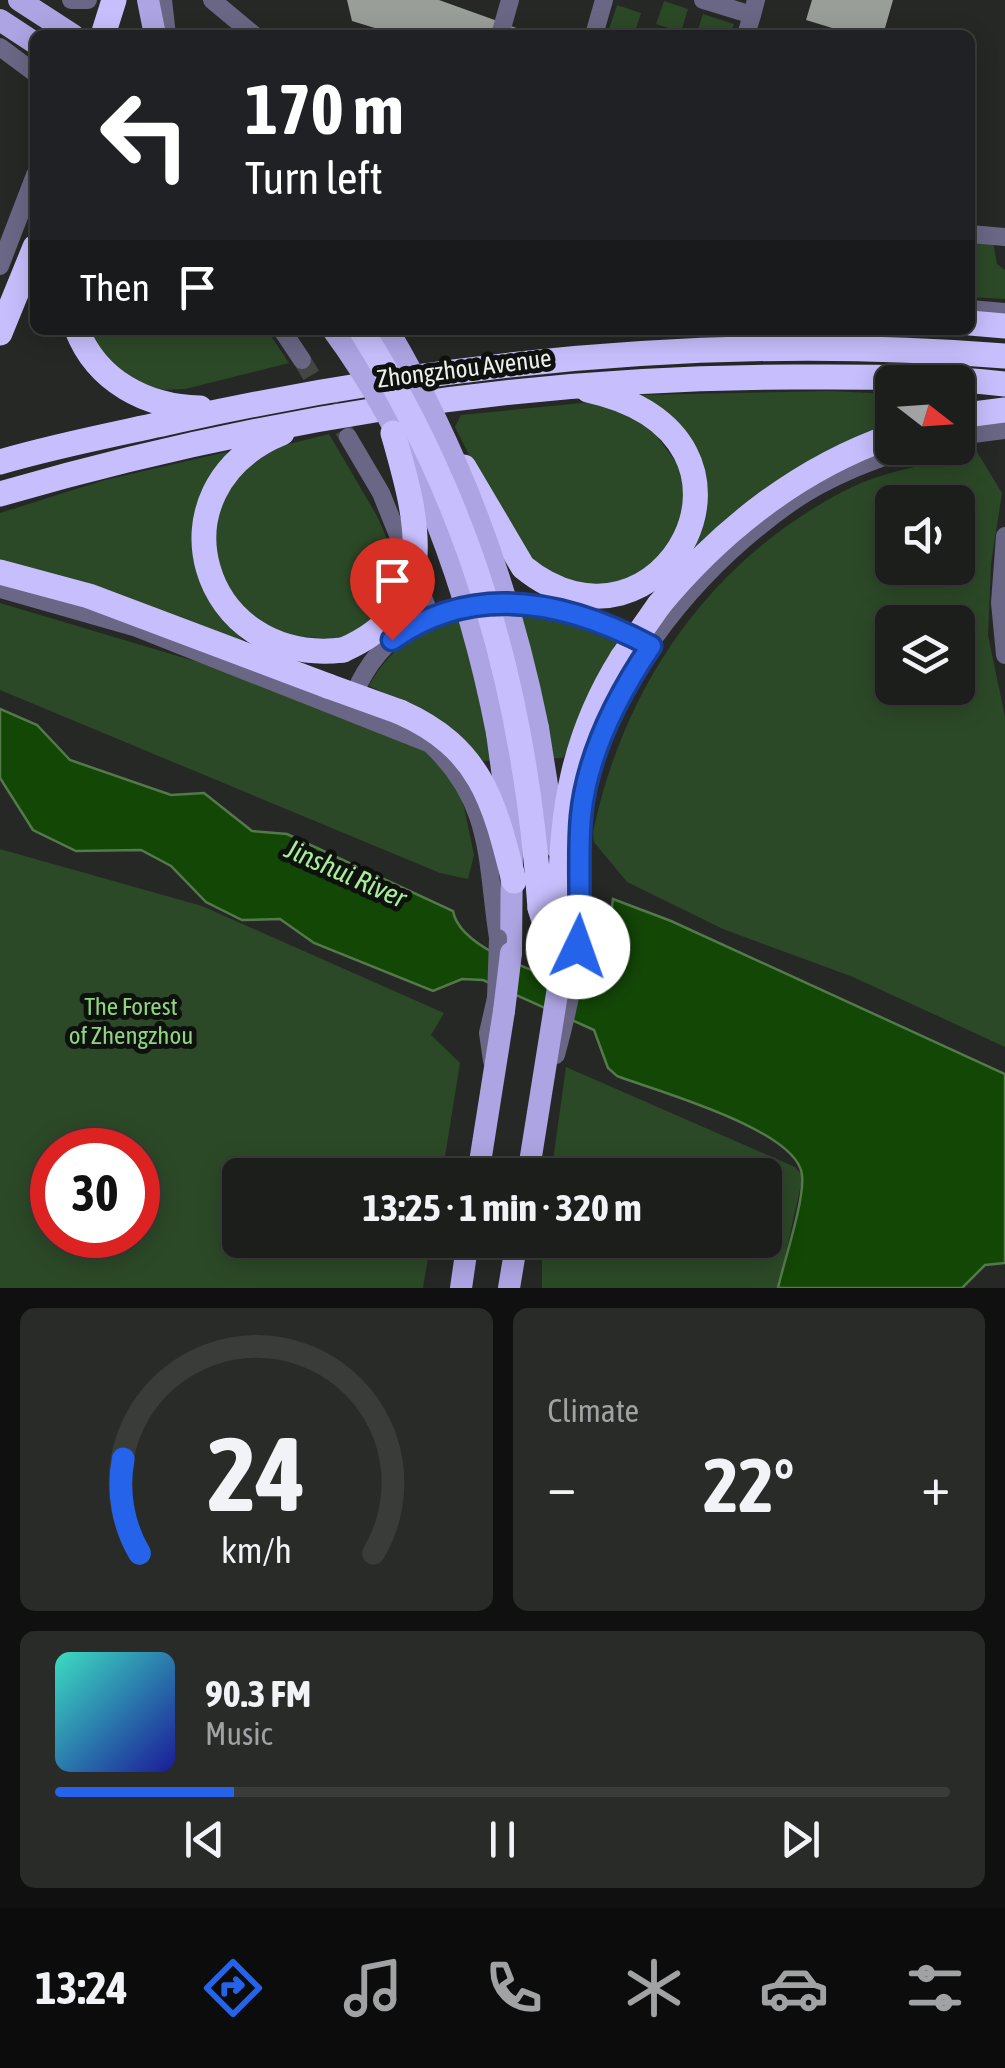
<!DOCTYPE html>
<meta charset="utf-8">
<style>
:root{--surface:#1c1e1b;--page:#292b28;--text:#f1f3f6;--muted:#a0a2a3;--line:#3a3c3a;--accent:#2563eb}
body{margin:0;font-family:"Asap Condensed",sans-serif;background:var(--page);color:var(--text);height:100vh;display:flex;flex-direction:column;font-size:38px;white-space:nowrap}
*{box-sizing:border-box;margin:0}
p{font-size:32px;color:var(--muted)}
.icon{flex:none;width:55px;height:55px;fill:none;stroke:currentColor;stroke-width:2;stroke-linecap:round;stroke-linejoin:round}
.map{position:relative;height:1288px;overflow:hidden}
.drawer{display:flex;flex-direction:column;gap:20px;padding:20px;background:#0f100f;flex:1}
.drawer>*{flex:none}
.top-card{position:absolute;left:30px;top:30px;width:945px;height:305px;border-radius:15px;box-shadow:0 5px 25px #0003,0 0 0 2px var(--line);background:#202124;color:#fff;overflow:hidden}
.needle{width:65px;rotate:107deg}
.tools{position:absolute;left:875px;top:365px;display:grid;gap:20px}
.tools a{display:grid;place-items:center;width:100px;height:100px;border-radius:15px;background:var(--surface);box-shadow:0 5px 25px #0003,0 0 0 2px var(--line);font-size:50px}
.speed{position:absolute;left:30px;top:1128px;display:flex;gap:20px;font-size:50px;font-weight:700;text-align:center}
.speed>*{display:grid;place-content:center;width:130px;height:130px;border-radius:50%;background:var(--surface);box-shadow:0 5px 25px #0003,0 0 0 2px var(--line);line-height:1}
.speed .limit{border:15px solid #d22;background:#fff;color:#111}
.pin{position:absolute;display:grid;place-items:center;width:85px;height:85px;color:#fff;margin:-102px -42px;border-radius:50% 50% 50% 0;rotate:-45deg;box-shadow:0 0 10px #0007}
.pin .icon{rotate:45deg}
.me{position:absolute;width:110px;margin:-55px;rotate:3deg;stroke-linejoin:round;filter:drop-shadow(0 0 8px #0008)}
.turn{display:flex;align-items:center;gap:35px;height:210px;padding:0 50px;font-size:45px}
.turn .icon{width:130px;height:130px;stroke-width:2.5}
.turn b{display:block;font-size:70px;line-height:85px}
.then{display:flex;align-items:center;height:95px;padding:0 50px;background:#0003;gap:20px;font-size:38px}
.big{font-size:75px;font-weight:700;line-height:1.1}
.drawer .tile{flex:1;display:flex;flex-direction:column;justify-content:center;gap:15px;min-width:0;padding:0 35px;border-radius:15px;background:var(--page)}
.drawer .dial{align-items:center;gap:0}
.dial svg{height:260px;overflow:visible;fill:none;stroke:var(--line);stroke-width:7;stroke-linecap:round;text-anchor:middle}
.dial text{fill:var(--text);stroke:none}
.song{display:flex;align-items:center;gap:30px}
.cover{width:120px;height:120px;border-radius:15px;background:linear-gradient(135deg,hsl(170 70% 55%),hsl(240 70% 35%))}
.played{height:10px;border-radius:5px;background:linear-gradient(90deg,var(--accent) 20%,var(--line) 20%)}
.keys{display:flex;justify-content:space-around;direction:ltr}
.heat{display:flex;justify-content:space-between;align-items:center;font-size:55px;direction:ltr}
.drawer .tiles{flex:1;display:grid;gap:20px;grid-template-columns:1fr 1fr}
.tile:last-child{grid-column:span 2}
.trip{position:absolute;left:222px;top:1158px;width:560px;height:100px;border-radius:15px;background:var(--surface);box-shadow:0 5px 25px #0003,0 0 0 2px var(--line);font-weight:700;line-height:100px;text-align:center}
.dock{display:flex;height:160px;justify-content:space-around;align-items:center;background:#0b0c0b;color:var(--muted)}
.dock .icon{width:70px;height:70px}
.dock .on{color:var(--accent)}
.dock b{font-size:45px;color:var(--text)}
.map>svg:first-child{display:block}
.green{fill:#2c4927;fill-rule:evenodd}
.water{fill:#134706;stroke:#54794b;stroke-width:2.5}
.building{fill:#9a9e99}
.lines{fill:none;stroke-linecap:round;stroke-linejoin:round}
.minor-tunnel{stroke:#434642;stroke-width:18;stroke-dasharray:18 9;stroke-linecap:butt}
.minor{stroke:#6a6685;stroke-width:18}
.major{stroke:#ada4e3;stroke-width:22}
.highway{stroke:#c7bffd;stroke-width:25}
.minor-bridge{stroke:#6a6685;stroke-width:18}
.major-bridge{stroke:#ada4e3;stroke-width:22}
.highway-bridge{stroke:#c7bffd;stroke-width:25}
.route-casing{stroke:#184099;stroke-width:25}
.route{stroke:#2563eb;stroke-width:18}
.labels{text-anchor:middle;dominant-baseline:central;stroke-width:10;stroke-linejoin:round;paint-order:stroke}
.street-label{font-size:25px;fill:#eceeeb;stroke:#0f110f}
.park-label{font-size:25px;fill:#8dd57f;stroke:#0f110f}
.water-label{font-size:28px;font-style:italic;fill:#a6ef98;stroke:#0f110f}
</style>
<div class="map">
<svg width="1005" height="1288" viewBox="0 0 1005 1288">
<rect width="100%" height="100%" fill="#252824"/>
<g class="green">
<path d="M664,1L688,9L681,32L656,24Z"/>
<path d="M617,5L641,13L634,35H607Z"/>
<path d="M703,14L734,24L730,35H696Z"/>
<path d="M970,241H993L997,264L1005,270V299L970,297Z"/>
<path d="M83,330H267L289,363L185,389L158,390L121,378Z"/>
<path d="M829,391L892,394V425L681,566C704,488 726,443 640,395Z"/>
<path d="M602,401L640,414L686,475L683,520L656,564L622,582L570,585L517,549L455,427L461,415Z"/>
<path d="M329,434L377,516L404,578L379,620L336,640L273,633L235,602L214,552L220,506L246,465L285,445Z"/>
<path d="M226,452L231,453L193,534C192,580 215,610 245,642L0,564V513L105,480Z"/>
<path d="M977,452L1002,493L991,564L988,635L1005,717V1047L853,977L723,929L627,882L594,842L593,832C624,685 710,560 846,490C885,470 935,464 977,452ZM892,502H958V568H892ZM892,622H958V688H892Z"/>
<path d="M0,603L228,671L427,752L461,793L474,855L468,879L440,873L0,690Z"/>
<path d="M538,613L622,640L563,758L483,761C456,726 408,703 369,686C406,619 467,615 538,613Z"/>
<path d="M0,849L202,906L444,1013L431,1035L460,1063L442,1175H240V1240H431L423,1288H0ZM52,1150H138V1235H52Z"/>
<path d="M566,1067L795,1167L803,1176L778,1288H542V1240H765V1175H551Z"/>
</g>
<path class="water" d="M0,709L37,725L70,760L171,795L204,793L252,831L287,834L453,911C460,952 551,976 588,991L603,974L613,899L671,921L1005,1074V1263L985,1265L962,1288H778C784,1261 805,1199 802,1175C798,1130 657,1091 617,1076L608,1068L594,1030L483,980L462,979L433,991L314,943L280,919L242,920L206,902L171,866L141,850L76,851L33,830L0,778Z"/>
<g class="building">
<path d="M347,0H439L536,35H376L378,29L352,21Z"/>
<path d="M812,0H893L883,35H855L806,20Z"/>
</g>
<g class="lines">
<path class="minor-tunnel" d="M302,360L348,437"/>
<g class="minor">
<path d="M71,0H88"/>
<path d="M163,0L167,35"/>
<path d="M212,0L254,35"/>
<path d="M703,0L752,15L756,0"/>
<path d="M500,35L510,0"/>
<path d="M594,35L604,0"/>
<path d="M746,35L752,15"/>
<path d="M0,47L35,73"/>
<path d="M970,234L1005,237"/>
<path d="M0,266L35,175"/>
<path d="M970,309L1005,312"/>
<path d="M282,330L302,360"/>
<path d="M958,436L1005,430"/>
<path d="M348,437L381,493L431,617"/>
<path d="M1005,536L1000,603L1005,655"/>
<path d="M0,589L134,627L430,744C493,803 486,860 498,938"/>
<path d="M350,705C396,573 546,591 646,644"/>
<path d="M556,1055C568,1011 578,967 581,921C583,886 577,850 581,815C595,690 692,572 792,502C827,477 869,462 909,448"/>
<path d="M492,1061L488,1033L496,998"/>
</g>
<g class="major">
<path d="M19,0L73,35"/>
<path d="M148,0L155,35"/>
<path d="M0,20L35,43"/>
<path d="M538,728L557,848"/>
<path d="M497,733L512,843L511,953"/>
<path d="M478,1175L504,1011"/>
<path d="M528,1175L560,975V884"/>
<path d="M461,1288L468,1240"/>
<path d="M509,1288L517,1240"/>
</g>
<g class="highway">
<path d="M103,35L114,0"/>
<path d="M970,323L1005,326"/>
<path d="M77,330C97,381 146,407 200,408"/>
<path d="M0,333L35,247"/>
<path d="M958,416L1005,410"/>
<path d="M282,433C147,488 200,667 343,650"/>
<path d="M0,462C61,444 122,433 184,419C453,360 729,334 1005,356"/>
<path d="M464,467L523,567C660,679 797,436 588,390"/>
<path d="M0,494C259,419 523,377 793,377C863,377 935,376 1005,384"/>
<path d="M0,572L89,596L328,686"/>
<path d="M659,605C721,530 800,468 892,436"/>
<path d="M400,712C481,748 494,801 514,881"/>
<path d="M561,901C560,812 574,734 622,658"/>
<path d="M540,908L560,975"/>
</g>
<path class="minor-bridge" d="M496,998L498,938"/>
<g class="major-bridge">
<path d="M333,330C418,445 470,594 497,733"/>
<path d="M388,330C460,452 510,589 538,728"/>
<path d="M504,1011L511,953"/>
</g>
<g class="highway-bridge">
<path d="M361,330C474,509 526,698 540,908"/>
<path d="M343,650C444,606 417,518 393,433"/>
<path d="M622,658L659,605"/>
<path d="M328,686L400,712"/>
</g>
</g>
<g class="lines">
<g class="route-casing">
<path id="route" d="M392,640C474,581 568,602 651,646C617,696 587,755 581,816C577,859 582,903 578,947"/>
</g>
<use href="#route" class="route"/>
</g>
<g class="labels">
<g class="street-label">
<text transform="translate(464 368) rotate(-7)">Zhongzhou Avenue</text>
</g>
<g class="park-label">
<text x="131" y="1006">The Forest<tspan x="131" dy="29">of Zhengzhou</tspan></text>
</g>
<g class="water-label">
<text transform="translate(346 873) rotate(24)">Jinshui River</text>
</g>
</g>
</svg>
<div class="tools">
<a><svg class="needle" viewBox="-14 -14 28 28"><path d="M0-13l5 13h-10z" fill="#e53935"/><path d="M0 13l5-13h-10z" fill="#a0a2a3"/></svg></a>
<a><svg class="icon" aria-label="sound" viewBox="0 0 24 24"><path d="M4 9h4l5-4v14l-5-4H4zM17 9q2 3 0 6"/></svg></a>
<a><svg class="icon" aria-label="layers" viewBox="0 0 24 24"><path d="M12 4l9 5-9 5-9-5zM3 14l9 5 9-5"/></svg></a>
</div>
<div class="speed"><div class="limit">30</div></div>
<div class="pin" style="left:392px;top:640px;background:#d93025"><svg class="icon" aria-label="arrive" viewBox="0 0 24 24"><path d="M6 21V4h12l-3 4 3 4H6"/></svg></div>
<svg class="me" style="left:578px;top:947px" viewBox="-20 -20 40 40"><circle r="19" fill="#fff"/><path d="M0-13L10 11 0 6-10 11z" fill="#2563eb"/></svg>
<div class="trip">13:25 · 1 min · 320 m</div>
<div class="top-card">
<div class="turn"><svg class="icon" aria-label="left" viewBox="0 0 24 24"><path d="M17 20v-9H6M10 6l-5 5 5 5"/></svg><div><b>170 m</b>Turn left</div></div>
<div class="then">Then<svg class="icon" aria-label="arrive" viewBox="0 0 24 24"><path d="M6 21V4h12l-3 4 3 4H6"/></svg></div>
</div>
</div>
<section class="drawer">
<div class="tiles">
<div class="tile dial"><svg viewBox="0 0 100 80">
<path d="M14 69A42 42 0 1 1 86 69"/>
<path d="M14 69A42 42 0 0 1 9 40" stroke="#2563eb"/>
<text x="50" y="56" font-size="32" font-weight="700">24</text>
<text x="50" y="72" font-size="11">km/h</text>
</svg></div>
<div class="tile"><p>Climate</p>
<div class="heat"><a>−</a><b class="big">22°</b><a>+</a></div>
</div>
<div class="tile">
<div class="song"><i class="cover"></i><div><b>90.3 FM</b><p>Music</p></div></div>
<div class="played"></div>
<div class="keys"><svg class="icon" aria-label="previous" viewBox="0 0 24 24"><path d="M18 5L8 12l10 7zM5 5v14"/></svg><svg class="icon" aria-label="pause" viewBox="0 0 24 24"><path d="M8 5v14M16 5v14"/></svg><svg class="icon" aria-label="next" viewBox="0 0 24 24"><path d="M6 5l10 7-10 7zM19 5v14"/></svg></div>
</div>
</div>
</section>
<nav class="dock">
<b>13:24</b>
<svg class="icon on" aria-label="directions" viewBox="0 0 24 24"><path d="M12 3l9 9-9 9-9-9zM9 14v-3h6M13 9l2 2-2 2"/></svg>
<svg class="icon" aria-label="music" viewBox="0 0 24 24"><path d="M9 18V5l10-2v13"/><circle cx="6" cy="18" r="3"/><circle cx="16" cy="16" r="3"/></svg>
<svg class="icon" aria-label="phone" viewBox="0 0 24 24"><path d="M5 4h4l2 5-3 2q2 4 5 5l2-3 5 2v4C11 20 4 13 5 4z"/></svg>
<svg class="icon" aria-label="climate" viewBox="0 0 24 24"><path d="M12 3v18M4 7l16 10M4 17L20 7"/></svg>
<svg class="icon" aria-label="car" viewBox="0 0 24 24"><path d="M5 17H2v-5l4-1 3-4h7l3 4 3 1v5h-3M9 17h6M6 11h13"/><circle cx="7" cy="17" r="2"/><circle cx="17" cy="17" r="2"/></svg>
<svg class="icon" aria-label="filters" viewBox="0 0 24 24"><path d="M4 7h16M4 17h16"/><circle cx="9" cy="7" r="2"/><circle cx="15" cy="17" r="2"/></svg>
</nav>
